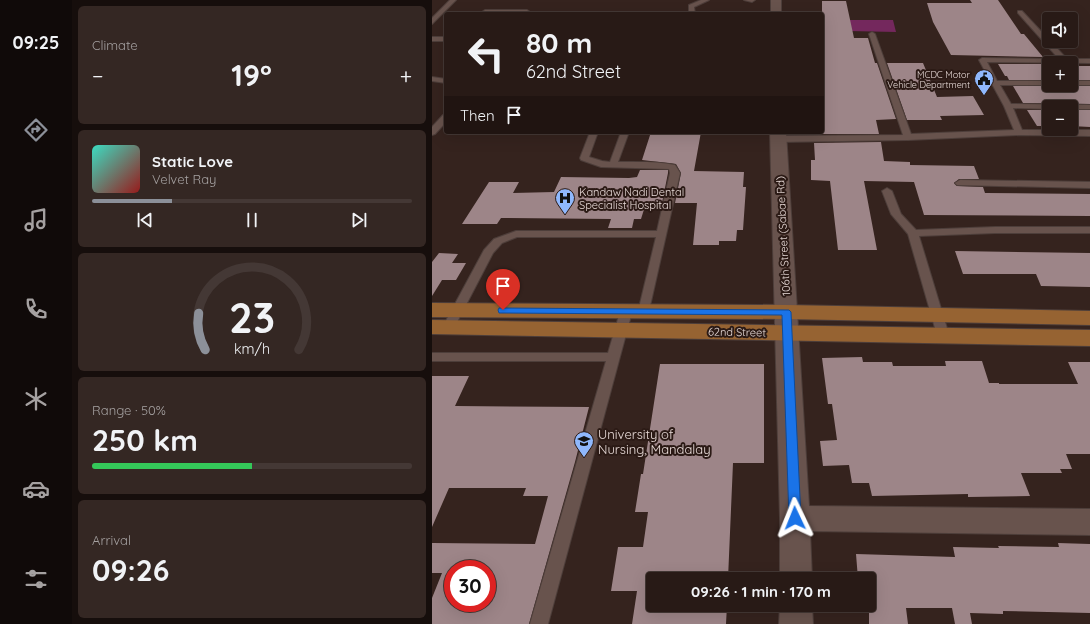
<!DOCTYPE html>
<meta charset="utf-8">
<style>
:root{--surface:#281a16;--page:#342723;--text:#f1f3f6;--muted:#a5a1a1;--line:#443835;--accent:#8c9099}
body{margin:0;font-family:Quicksand,sans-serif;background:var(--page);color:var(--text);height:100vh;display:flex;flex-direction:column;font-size:15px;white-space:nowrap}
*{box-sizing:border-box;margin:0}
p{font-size:13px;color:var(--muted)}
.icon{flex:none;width:22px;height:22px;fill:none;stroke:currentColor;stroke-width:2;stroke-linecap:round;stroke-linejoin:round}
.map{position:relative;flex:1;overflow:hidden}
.side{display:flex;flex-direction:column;gap:6px;padding:6px;background:#160e0c;width:360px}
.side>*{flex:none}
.guide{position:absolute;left:12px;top:12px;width:380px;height:122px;border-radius:4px;box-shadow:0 4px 16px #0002,0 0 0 1px var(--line);background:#281a16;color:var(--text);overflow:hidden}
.buttons{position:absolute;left:610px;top:12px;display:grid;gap:8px}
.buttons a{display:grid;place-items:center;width:36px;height:36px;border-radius:4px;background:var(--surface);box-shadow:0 4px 16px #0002,0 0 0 1px var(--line);font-size:20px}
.speed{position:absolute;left:12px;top:560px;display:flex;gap:8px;font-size:20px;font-weight:700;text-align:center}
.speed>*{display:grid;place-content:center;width:52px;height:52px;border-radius:50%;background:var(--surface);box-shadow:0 4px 16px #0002,0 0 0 1px var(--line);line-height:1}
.speed .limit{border:6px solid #d22;background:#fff;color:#111}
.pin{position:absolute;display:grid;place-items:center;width:34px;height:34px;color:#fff;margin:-41px -17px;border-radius:50% 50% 50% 0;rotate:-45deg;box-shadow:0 0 4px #0007}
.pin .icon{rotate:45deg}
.me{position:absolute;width:44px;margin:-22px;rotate:358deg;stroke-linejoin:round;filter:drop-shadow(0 0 3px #0008)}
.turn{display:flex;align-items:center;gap:14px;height:84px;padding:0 16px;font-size:18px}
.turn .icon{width:52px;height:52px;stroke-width:2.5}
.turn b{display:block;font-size:28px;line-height:34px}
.then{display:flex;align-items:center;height:38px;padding:0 16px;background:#0003;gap:8px;font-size:15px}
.big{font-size:30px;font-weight:800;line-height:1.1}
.side .widget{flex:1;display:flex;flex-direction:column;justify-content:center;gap:6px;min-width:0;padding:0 14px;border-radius:6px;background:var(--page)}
.side .dial{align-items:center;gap:0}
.dial svg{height:104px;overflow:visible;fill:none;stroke:var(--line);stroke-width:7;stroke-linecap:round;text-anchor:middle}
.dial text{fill:var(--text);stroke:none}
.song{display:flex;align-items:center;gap:12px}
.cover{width:48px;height:48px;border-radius:6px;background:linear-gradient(135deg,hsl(170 70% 55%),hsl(0 70% 35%))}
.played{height:4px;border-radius:2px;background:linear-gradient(90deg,var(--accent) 25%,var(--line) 25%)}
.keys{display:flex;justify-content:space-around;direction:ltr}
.heat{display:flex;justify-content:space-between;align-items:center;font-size:22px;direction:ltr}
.charge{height:6px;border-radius:3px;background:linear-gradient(90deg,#34c759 50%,var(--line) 0)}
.trip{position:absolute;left:214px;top:572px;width:230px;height:40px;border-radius:4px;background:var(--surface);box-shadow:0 4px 16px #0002,0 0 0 1px var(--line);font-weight:800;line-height:40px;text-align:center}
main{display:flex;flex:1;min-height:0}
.tabs{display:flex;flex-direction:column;width:72px;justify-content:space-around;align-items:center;background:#100a09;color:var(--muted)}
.tabs .icon{width:28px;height:28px}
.tabs .active{color:var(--accent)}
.tabs b{font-size:18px;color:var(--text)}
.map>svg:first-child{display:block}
.water{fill:#74285d}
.building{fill:#9d8588;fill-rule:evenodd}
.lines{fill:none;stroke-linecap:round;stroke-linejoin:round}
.service-casing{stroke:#4d3e3a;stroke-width:2}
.minor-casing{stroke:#4d3e3a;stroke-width:2}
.primary-casing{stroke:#4d3e3a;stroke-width:2}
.service{fill:#68534d;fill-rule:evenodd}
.minor{fill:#68534d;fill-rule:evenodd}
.primary{fill:#966332;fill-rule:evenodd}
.route{fill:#1a73e8;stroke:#114b97}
.labels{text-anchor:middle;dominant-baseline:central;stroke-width:4;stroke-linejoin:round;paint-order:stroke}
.far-poi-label{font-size:9px;fill:#e8dbd8;stroke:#2b1a15;text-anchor:end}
.poi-label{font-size:11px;fill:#e8dbd8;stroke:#2b1a15;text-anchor:start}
.street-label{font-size:11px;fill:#e8dbd8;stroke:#2b1a15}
.near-poi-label{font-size:13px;fill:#e8dbd8;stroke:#2b1a15;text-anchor:start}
</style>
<main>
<nav class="tabs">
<b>09:25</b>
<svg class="icon active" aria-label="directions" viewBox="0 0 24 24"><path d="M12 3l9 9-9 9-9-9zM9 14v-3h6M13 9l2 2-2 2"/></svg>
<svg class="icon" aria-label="music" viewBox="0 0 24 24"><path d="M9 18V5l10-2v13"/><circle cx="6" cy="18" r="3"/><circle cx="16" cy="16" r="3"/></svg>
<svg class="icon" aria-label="phone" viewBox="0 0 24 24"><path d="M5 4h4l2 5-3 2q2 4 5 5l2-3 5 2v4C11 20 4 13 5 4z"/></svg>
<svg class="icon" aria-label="climate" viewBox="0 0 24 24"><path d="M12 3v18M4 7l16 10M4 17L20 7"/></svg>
<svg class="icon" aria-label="car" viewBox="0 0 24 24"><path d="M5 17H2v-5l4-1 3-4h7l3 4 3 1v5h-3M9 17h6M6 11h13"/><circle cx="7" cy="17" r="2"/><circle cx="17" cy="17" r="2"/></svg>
<svg class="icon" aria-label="filters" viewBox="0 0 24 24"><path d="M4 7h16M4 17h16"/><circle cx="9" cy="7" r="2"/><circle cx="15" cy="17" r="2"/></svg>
</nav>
<section class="side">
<div class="widget"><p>Climate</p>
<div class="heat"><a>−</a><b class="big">19°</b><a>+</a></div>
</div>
<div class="widget">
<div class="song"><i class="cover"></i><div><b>Static Love</b><p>Velvet Ray</p></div></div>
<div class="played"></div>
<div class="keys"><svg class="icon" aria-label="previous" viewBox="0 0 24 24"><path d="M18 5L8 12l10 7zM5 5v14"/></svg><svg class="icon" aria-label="pause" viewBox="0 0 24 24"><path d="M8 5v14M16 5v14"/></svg><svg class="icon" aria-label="next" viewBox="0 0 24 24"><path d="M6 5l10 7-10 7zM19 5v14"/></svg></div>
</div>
<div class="widget dial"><svg viewBox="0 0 100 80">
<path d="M14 69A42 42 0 1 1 86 69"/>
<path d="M14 69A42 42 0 0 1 9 41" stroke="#8c9099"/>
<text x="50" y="56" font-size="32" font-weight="700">23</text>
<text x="50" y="72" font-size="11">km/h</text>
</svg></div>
<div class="widget"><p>Range · 50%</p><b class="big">250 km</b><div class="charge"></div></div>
<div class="widget"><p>Arrival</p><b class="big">09:26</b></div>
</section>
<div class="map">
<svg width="658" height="624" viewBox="0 0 658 624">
<rect width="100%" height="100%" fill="#35231e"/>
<path class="water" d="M414,20H461L464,32L416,31Z"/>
<g class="building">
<path d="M538,0H566L589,34H592L611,57L519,55L501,22L495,3H540Z"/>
<path d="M390,1H414L422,38H436L443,63H445L464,119L444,120L447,134H390Z"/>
<path d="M455,63H491L505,97L541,96L552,115L508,116L510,120H475Z"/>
<path d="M566,64H617V80H577L575,76H573Z"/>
<rect x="639" y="66" width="19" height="14"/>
<path d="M618,85L658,86V104L591,103L581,86H617Z"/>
<path d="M595,110H617V126H605Z"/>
<path d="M639,110H658V127L639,126Z"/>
<path d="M219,132H269L262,171L312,172L311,187H314L311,230H305L304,241H287V245H261L265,203H243L249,173L244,164L210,160Z"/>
<path d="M449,142L452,161L478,162V165L542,166L547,179H527L522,183L525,186L551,187L553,193L658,194V216L492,215L482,182L432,181L445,250H406L398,181L379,180V160H383L382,143Z"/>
<path d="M208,170H236V173L230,203H214L209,219H202L200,228H176L179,219L69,218L65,224H30L57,182H87L81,193L122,192L129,177L197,178L205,177Z"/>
<path d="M523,251L658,253V287L609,286L604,274H531Z"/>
<path d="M7,253L26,254L20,263H34L24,280H10L0,296V262Z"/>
<path d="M430,357L431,362H460L461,366H514L513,361H550L557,383H567V384H646L636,362H658V454H634L640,469H628L630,473H589L598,496L536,497V494L440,496L437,483H420L417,465L391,466L388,441L405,440L400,404H396L390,358Z"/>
<path d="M228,364H332V463H301L296,579H221V605H295L294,624H200L205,591H179L186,547H211L216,512H203L209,474H211Z"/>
<path d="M0,376H37L23,406L157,407L143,462L97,624H0V598L10,573H0V543L103,544L116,496H91L94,488H17L0,527ZM21,569H55V603H21Z"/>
<path d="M626,543L658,544V613L571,611V614L538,613L540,624H523L520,608H474L476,624H437V579H426L424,554L523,557L521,547L567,548L566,546L627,547Z"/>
</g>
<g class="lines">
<g class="service-casing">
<g id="service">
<path d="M18,0H24L0,24V18Z"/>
<path d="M269,0H277L262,7L263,14H257V5Z"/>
<path d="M312,0H323L320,2Z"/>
<path d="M53,10H95L98,12L95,14L51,13L50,12Z"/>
<path d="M586,11H590L635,59H658V63L555,62L565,81H617V85H568L579,104L658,105V109H639V107H617V109L581,108L590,130H658V136L587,135L476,140L346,142L342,139L346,136L471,135L437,34L440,32L443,34L479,134L582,130L572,106L547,60L550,58L627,59L586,13Z"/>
<rect x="0" y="37" width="14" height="4"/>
<path d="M0,77L14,79V83L0,81Z"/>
<rect x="639" y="81" width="19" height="4"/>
<path d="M11,115H14V122L3,134L0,135V127Z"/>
<path d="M158,132H166L157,157L170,161L178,162L189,132H197L186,162C205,162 225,161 243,165L248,173L216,315H208L206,312L224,237H85L70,243L61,253L22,328L20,331H12L10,328L52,250L62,239L84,231H225L238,173L237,169L169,167L149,160L148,158Z"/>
<path d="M528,180L658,182V188L525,185L523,183Z"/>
<path d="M455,188L460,191L469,214L484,230L563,227H658V233H563L487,236L517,335L515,338H507L505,335L476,234L459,214L450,191Z"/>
<path d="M194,308L198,309L200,312L116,624H98L174,361H0V353H176L188,312L190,309Z"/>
</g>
</g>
<g class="minor-casing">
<g id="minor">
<rect x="339" y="0" width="10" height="14"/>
<path d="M338,132H354L377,506L658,509V535L378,531L380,579H348V518Z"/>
<path d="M348,605H380L381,624H347Z"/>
</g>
</g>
<g class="primary-casing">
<g id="primary">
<path d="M0,303L354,305L658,311V325L354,319L0,317Z"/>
<path d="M0,320L658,330V346L0,334Z"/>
</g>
</g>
<use href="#service" class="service"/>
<use href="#minor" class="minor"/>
<use href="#primary" class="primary"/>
</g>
<path class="route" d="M67,308L357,310L359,312L369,518L367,522L363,523L358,522L357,518L350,315L71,313H67L66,310Z"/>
<defs>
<g id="civic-pin" transform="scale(1)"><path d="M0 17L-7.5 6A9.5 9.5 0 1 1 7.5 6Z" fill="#8fb8fd" stroke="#2b1a15"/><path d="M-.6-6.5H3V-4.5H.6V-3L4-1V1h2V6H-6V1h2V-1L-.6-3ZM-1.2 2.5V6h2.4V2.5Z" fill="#111"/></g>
<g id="hospital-pin" transform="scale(1)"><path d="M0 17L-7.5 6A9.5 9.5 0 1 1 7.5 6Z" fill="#8fb8fd" stroke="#2b1a15"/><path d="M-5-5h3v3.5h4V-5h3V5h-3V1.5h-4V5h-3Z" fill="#111"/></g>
<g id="university-pin" transform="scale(1)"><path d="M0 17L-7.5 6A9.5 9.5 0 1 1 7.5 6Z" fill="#8fb8fd" stroke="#2b1a15"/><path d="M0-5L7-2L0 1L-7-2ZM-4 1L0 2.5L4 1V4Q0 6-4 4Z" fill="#111"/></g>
</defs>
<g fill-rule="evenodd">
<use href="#civic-pin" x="552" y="79"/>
<use href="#hospital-pin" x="133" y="198"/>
<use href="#university-pin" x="152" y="441"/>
</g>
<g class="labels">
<g class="far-poi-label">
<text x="538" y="74">MCDC Motor<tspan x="538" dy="10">Vehicle Department</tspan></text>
</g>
<g class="poi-label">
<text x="147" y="192">Kandaw Nadi Dental<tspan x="147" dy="13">Specialist Hospital</tspan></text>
</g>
<g class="street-label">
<text transform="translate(351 236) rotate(-93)">106th Street (Sabae Rd)</text>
<text transform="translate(305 332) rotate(1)">62nd Street</text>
</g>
<g class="near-poi-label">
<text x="166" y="434">University of<tspan x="166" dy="15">Nursing, Mandalay</tspan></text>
</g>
</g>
</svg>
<div class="buttons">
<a><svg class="icon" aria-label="sound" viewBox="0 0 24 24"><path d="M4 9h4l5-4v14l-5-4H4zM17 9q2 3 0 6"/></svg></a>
<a>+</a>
<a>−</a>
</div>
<div class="speed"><div class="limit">30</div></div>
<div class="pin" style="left:71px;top:310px;background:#d93025"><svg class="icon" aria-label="arrive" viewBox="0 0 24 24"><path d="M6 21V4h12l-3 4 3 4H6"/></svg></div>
<svg class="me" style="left:363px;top:518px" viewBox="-20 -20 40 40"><path d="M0-17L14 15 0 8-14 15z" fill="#1a73e8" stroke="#fff" stroke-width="4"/></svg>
<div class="trip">09:26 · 1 min · 170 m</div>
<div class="guide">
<div class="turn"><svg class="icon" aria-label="left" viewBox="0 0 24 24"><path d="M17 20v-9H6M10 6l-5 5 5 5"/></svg><div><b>80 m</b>62nd Street</div></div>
<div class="then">Then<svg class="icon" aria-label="arrive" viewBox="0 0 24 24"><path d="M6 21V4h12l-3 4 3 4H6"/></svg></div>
</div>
</div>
</main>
